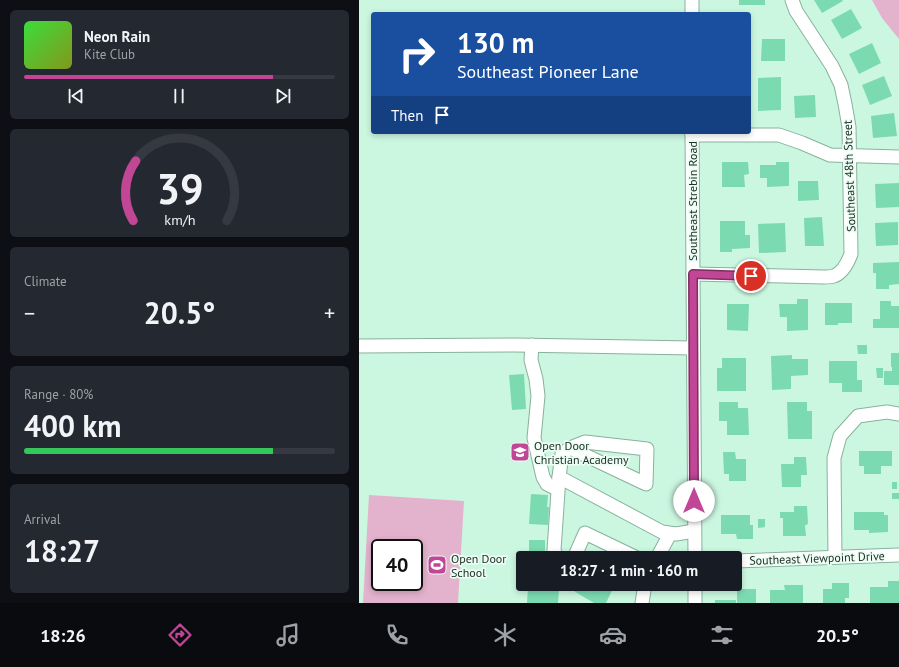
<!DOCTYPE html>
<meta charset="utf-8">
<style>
:root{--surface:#171b24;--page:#242831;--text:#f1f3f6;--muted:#9ea1a6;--line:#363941;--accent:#c14696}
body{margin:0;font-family:"PT Sans",sans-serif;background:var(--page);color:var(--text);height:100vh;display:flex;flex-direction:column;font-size:15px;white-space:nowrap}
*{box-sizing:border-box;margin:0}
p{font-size:13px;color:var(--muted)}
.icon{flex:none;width:22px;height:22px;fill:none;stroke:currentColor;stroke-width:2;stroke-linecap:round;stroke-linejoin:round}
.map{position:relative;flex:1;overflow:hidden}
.details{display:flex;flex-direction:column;gap:10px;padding:10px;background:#0d0f14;width:359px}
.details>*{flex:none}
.hud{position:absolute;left:12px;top:12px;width:380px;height:122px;border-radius:4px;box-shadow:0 2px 6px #0003;background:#1a4fa0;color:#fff;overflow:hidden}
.speed{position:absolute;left:12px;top:539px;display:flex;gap:8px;font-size:20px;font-weight:700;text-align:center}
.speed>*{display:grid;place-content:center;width:52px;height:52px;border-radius:50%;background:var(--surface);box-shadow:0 2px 6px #0003;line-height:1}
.speed .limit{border:2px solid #111;border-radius:6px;background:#fff;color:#111}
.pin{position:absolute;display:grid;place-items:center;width:34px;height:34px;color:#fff;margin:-17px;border:2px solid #fff;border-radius:50%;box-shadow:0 1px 4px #0007}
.me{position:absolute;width:44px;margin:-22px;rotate:0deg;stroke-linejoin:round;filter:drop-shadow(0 0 3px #0008)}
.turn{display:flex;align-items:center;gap:14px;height:84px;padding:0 20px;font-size:18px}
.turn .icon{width:52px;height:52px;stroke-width:2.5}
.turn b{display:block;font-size:28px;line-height:34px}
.then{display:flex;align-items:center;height:38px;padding:0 20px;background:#0003;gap:8px;font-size:15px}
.big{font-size:30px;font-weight:800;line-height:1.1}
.details .widget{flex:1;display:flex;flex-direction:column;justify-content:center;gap:6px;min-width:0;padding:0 14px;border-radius:6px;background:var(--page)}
.details .dial{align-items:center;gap:0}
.dial svg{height:104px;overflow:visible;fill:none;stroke:var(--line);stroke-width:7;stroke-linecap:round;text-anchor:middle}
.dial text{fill:var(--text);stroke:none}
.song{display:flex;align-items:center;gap:12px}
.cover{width:48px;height:48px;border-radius:6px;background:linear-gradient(135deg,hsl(120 70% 55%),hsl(70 70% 35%))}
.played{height:4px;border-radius:2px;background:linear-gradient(90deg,var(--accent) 80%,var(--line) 80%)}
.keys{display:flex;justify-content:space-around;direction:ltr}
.heat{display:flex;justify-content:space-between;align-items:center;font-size:22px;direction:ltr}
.charge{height:6px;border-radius:3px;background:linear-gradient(90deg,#34c759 80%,var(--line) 0)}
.trip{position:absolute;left:157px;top:551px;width:226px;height:40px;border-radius:4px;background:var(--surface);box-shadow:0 2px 6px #0003;font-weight:800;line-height:40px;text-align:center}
.menu{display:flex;height:64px;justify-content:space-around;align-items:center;background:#090b0e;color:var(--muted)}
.menu .icon{width:28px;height:28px}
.menu .active{color:var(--accent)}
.menu b{font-size:18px;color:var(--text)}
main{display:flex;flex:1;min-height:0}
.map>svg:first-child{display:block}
.green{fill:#e3b2cd;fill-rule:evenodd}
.building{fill:#7cdab1}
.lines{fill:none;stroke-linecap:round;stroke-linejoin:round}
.minor-casing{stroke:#88b19e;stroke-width:15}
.minor{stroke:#fff;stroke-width:13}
.route-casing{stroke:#7d2e62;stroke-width:10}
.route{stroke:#c14696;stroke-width:7}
.labels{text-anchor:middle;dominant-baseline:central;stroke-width:3.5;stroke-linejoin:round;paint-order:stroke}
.street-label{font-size:12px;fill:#203129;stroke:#ecfdf4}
.poi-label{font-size:12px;fill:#203129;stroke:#ecfdf4;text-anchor:start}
</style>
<main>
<section class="details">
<div class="widget">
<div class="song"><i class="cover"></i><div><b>Neon Rain</b><p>Kite Club</p></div></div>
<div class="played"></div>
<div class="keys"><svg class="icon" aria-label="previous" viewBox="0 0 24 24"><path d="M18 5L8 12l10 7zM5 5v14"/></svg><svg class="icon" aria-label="pause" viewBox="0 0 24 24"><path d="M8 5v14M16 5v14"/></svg><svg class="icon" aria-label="next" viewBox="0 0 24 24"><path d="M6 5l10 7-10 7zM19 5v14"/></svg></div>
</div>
<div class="widget dial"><svg viewBox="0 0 100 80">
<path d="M14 69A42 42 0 1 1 86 69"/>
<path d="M14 69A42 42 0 0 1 16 23" stroke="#c14696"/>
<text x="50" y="56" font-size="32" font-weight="700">39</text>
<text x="50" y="72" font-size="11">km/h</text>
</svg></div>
<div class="widget"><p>Climate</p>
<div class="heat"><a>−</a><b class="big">20.5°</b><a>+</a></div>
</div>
<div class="widget"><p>Range · 80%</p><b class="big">400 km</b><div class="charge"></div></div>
<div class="widget"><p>Arrival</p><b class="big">18:27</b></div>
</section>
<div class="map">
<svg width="540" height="603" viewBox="0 0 540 603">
<rect width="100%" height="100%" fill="#cbf7e1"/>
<g class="green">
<path d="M513,0H540V39L523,18Z"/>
<path d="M10,495L105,501L99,603H4ZM21,548H55V582H21Z"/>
</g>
<g class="building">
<rect x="380" y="0" width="26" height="5"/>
<path d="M455,0H483L484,1L463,13Z"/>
<path d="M492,9L503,28L483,39L472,20Z"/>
<path d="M403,39H426V61H402Z"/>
<path d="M513,43L522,63L500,74L490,54Z"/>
<path d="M525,76L533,96L511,105L503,85Z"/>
<path d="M422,77V110L399,111V78Z"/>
<path d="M456,95L457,117L436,118L435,96Z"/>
<path d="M535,113L538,136L514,138L512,116Z"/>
<path d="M363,162H389L390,174L385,175L386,187H363Z"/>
<path d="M417,162H430V186L408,187V178H401V165H417Z"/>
<path d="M439,181H459L460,200L439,201Z"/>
<path d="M540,183V207L517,208L516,184Z"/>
<path d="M463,217L465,246H446L445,218Z"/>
<path d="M361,221H386V235H391V248L373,249V252H361Z"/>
<path d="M539,222V245L517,246L516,223Z"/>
<path d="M426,223L427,252L400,253L399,224Z"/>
<path d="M540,262V284L530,285V289H517V273H514V263Z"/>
<path d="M438,299H449V330L428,331V317H421L420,304H438Z"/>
<path d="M521,301H532V306H540V328H514V319H521Z"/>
<path d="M466,303H493V323H479V325H466Z"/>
<path d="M368,304H390L389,331L368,330Z"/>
<path d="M498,345H508V354H499Z"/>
<path d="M532,353H540V385H525V371H533V367H532Z"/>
<path d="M433,355V359H449V375L432,376V389L413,390L412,356Z"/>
<path d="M363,358H387V391H358V368H363Z"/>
<path d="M470,361H498V380H503V392H483V383H470Z"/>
<path d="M517,368H524V378H518Z"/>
<path d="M165,374L167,409L153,410L150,375Z"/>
<path d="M360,402H379V408H389L390,435H368V421H360Z"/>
<path d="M428,402H448V411H453V439H429Z"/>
<path d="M500,451H533V466H522V474H505V466H500Z"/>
<path d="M364,452H376L377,459H387V481H370V474H365Z"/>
<path d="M435,457H447L448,475H442V487H423L422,464H435Z"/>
<rect x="533" y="482" width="5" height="7"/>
<rect x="533" y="493" width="7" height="6"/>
<path d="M172,494L189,495L188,507H190L189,525L170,524Z"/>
<path d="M435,506H448L449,523L448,525H446L447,536H424V518H421V512H435Z"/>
<path d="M495,512H525V515H529V532L510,533V530H495Z"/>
<path d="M362,515H391V525H394V539H378L377,534H362Z"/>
<path d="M399,519H406V527L399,528Z"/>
<path d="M170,540H186V552H188V558H170Z"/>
<path d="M529,581H540V603H511V587H529Z"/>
<path d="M473,583H490V598H486V603H464V589H473Z"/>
<path d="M203,584H256L247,603H235Z"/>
<path d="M425,585H444V603H411V590H426Z"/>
<path d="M169,587L200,590L199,603H168Z"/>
<rect x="378" y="589" width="19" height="14"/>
<rect x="356" y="600" width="21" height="3"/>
</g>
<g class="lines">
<g class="minor-casing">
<g id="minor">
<path d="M333,14V0"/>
<path d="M333,132L336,558"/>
<path d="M333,135H420L443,143L471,155L540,157"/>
<path d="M334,274L465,277C468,277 472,277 475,276C483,273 489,262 492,254L490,127L486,104L482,85L473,66L437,11L433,0"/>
<path d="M173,345L172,360L177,379L179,396L175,438L184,477L188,484L198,489"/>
<path d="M0,346L156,345L334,348"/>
<path d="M200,477L203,454L211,448L226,442L288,449L287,484L211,448"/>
<path d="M476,557L475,458L481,436L499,416L528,412L540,414"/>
<path d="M198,558L195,550L200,477L303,532L317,534L335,531"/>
<path d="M215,558L226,533L278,558"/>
<path d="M298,558L311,534"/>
<path d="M376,561L540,555"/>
<path d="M336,584V603"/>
<path d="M283,603L286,584"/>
</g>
</g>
<use href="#minor" class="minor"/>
</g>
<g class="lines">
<g class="route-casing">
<path id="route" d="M335,501L334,274L392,276"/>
</g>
<use href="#route" class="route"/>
</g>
<defs>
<g id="school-square" transform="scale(1)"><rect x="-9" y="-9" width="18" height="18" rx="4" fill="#c14696" stroke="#ecfdf4"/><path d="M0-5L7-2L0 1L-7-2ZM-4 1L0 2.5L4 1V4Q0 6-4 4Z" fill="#fff"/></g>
<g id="stadium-square" transform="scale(1)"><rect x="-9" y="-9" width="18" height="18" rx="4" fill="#c14696" stroke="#ecfdf4"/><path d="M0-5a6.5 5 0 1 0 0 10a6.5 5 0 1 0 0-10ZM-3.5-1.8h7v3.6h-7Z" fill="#fff"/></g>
</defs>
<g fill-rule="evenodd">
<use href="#school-square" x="161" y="452"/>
<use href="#stadium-square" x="78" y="565"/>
</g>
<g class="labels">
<g class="street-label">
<text transform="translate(490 176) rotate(-92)">Southeast 48th Street</text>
<text transform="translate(333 201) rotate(-90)">Southeast Strebin Road</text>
<text transform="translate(458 558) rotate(-2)">Southeast Viewpoint Drive</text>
</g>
<g class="poi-label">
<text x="175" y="445">Open Door<tspan x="175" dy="14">Christian Academy</tspan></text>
<text x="92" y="558">Open Door<tspan x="92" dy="14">School</tspan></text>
</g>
</g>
</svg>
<div class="speed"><div class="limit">40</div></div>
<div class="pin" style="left:392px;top:276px;background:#d93025"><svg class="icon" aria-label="arrive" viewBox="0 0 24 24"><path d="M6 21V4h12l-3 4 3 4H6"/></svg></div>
<svg class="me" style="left:335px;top:501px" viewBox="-20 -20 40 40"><circle r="19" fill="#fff"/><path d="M0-13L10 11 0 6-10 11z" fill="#c14696"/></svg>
<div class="trip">18:27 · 1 min · 160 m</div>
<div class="hud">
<div class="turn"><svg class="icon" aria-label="right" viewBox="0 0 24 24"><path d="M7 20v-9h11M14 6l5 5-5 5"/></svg><div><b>130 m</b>Southeast Pioneer Lane</div></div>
<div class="then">Then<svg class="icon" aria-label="arrive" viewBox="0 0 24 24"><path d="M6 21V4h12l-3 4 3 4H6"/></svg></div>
</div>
</div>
</main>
<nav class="menu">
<b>18:26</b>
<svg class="icon active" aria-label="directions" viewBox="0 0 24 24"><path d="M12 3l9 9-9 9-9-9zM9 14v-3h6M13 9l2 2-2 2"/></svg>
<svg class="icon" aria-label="music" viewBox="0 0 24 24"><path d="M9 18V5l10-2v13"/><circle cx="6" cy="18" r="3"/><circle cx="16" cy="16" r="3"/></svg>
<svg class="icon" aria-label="phone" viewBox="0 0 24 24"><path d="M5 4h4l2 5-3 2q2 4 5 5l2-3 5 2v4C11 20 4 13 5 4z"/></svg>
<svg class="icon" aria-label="climate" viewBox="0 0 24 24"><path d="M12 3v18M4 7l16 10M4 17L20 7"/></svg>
<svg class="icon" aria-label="car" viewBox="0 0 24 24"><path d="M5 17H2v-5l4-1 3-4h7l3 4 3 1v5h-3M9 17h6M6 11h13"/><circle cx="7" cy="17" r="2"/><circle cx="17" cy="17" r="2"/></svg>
<svg class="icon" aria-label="filters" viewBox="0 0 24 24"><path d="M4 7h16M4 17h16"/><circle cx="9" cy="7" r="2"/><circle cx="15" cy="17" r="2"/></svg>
<b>20.5°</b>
</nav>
